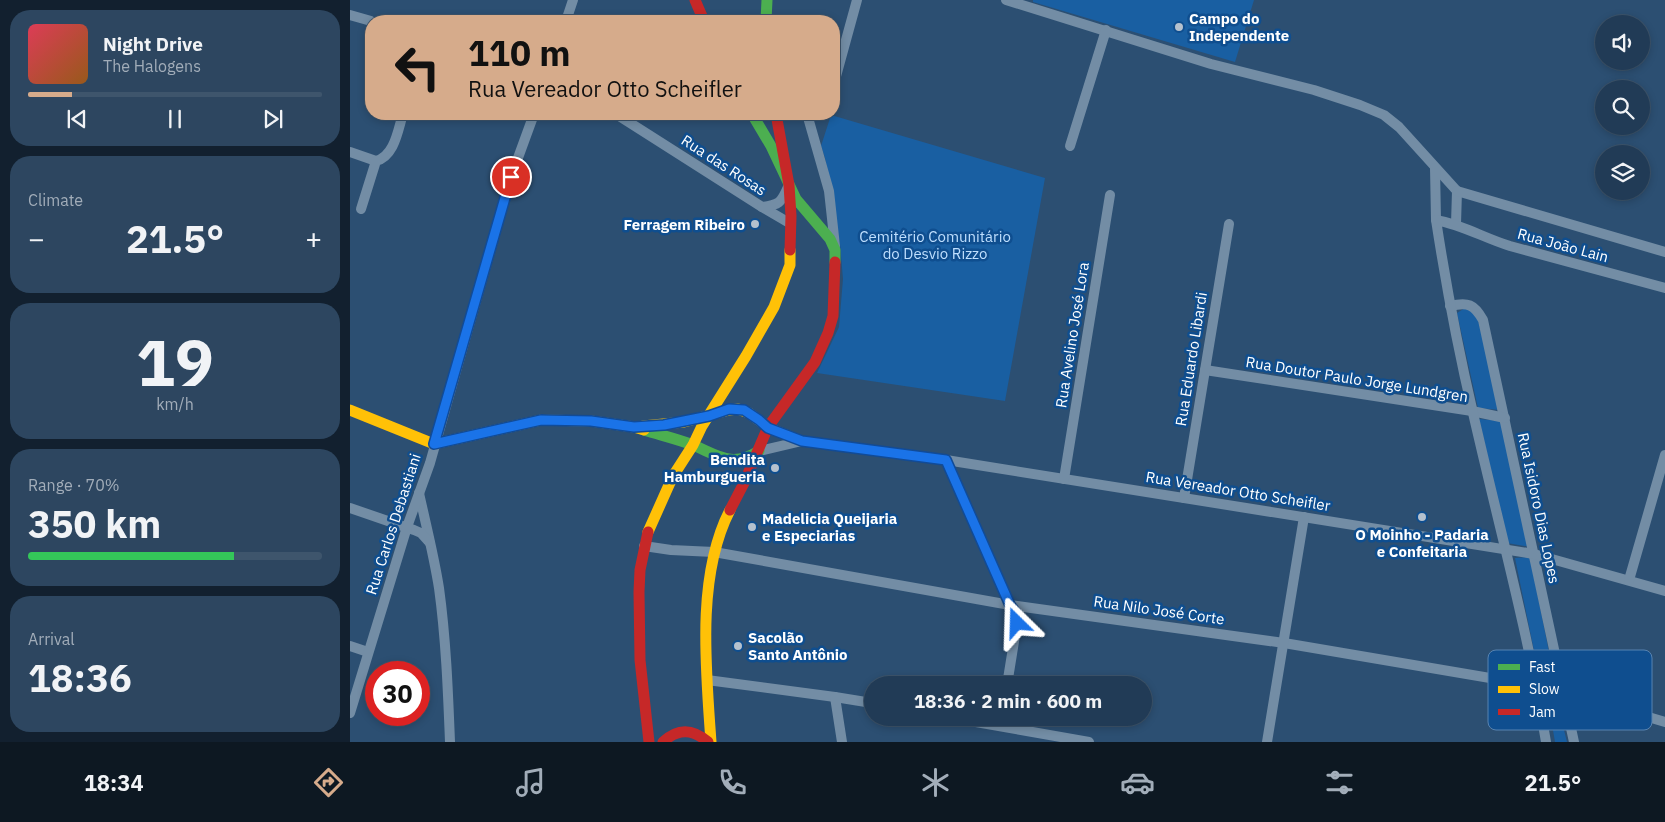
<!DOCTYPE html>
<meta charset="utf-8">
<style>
:root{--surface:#213b56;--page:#2d4660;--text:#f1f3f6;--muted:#a2adb9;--line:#3e556c;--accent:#d6ab8b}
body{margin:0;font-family:"IBM Plex Sans",sans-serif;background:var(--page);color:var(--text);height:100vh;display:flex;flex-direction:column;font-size:19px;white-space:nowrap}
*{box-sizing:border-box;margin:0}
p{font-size:16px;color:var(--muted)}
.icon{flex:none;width:28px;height:28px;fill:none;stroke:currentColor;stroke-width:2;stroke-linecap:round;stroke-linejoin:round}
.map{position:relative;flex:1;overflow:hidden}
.sheet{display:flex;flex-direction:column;gap:10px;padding:10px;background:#12202f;width:350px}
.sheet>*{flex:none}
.top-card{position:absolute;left:15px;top:15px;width:475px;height:105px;border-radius:20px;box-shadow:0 2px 8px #0003,0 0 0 1px var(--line);background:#d6ab8b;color:#111;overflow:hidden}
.controls{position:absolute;left:1245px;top:15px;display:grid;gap:10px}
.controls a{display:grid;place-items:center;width:55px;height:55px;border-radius:50%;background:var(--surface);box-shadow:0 2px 8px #0003,0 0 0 1px var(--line);font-size:25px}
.speed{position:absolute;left:15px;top:661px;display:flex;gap:10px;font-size:25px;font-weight:700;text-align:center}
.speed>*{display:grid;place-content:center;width:65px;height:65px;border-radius:50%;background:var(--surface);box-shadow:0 2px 8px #0003,0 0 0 1px var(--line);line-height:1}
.speed .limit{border:8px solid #d22;background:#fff;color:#111}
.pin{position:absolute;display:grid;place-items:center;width:42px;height:42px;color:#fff;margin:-21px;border:2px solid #fff;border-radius:50%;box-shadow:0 1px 5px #0007}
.me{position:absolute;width:55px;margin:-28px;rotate:338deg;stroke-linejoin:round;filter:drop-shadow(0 0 4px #0008)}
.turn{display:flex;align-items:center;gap:18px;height:105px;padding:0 20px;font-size:22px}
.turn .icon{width:65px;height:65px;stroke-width:2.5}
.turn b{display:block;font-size:35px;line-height:42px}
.big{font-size:38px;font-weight:800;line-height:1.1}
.sheet .tile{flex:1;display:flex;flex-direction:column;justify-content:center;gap:8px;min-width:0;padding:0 18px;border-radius:20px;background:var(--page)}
.sheet .dial{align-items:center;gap:0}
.dial b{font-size:65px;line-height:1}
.song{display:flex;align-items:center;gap:15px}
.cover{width:60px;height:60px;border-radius:8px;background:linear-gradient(135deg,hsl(350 70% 55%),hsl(30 70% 35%))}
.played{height:5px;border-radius:2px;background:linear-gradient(90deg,var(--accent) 15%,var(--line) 15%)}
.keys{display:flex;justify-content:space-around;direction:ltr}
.heat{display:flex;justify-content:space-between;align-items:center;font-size:28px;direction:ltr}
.charge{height:8px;border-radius:4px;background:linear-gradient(90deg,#34c759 70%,var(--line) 0)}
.trip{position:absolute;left:514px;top:676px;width:288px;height:50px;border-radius:25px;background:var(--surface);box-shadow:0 2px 8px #0003,0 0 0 1px var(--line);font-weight:800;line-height:50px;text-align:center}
.dock{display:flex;height:80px;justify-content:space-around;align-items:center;background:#0d1822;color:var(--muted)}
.dock .icon{width:35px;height:35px}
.dock .on{color:var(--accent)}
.dock b{font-size:22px;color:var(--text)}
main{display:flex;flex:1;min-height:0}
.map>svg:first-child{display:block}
.green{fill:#195fa2}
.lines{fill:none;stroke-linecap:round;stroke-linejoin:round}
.street{stroke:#738da5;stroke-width:10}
.fast{stroke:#4caf50;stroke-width:11}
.slow{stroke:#ffc107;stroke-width:11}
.jam{stroke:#c62828;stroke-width:11}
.route-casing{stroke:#114b97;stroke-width:12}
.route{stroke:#1a73e8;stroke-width:9}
.poi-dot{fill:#b5c1ce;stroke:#0f4e8f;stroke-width:2}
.labels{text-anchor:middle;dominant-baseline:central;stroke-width:5;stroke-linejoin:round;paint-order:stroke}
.poi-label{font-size:15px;font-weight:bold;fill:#fff;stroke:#0f4e8f;text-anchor:start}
.street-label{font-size:15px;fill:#fff;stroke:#0f4e8f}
.park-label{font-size:15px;fill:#bfdffe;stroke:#0f4e8f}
.key{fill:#0f4e8f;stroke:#5783b1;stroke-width:1}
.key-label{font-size:14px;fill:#fff}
</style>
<main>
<section class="sheet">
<div class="tile">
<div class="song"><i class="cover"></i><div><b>Night Drive</b><p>The Halogens</p></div></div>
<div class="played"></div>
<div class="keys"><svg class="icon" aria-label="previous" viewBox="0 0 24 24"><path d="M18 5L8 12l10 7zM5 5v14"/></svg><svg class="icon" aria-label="pause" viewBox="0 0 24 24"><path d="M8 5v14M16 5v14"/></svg><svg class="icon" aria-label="next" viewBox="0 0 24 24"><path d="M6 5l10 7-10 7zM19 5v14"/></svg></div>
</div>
<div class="tile"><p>Climate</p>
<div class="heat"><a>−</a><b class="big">21.5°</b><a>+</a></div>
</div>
<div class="tile dial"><b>19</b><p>km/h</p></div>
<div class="tile"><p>Range · 70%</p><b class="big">350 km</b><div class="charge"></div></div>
<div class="tile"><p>Arrival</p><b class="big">18:36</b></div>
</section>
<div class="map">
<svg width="1315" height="742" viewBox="0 0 1315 742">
<rect width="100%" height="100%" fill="#2c4f72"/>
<g class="green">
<path d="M683,0H904L885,62L683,2Z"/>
<path d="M481,115L695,178L655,401L467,373L489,327L493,279L490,244L475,158L471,146Z"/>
<path d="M1115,308L1126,311L1150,410L1128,408L1107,313Z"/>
<path d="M1129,419L1152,421L1181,547L1157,543Z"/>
<path d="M1180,557L1206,687L1190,680L1165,558Z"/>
<path d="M1197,695L1206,698L1217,742H1205Z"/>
</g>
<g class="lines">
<g class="street">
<path d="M656,0L861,64L964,90L1010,105L1034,115L1049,127L1107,191L1106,224"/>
<path d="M0,15L21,21"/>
<path d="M216,21L223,0"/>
<path d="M485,80L507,0"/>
<path d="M266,114L412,207L441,224"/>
<path d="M457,114L479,191L485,246"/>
<path d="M720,146L756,30"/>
<path d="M0,152L26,161"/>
<path d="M1085,168L1086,220"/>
<path d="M1107,191L1315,252"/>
<path d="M412,207C429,205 431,203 438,187"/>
<path d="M11,209L26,161C45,156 48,129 53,114"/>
<path d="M1100,306C1118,302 1124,304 1133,320L1224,742"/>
<path d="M855,370L1122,411L1155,418"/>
<path d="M418,427L452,441L596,460L1184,554L1315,591"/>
<path d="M409,451L452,441"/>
<path d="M596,460L660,605L666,613L667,623L657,685"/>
<path d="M714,479L760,195"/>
<path d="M69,493C76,525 84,556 89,588C96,639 98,691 100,742"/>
<path d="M834,498L879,224"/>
<path d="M0,508L64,530L71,533L80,543"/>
<path d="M294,546L321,550L364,552L660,605L934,643L1187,686L1214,692L1315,722"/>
<path d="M1279,580L1315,455"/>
<path d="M0,646L18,652"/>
<path d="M357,680L485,697L522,703"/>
<path d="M485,697L492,742"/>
<path d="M0,713L57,527L80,463L161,177L184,114"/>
<path d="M603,718L739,742"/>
<path d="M917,742L954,517"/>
<path d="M1196,742C1178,631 1148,523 1123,413C1108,349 1096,285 1086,220C1113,225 1134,238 1160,246L1315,288"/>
</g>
<g class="fast">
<path d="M416,21L417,0"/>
<path d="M402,114L421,146L446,199L480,239L485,250V262"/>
<path d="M294,430C310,435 327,439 343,445C369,456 382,468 409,451"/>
</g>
<g class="slow">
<path d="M0,410L84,444L191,420L241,421L284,427L294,430"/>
<path d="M293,426L334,422L379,410L388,409L399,413L418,427"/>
<path d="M298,532L323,476L343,445L352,426L396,356L424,307L440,265V250"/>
<path d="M361,742C356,669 346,576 380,510"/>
</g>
<g class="jam">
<path d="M345,0L354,21"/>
<path d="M426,114L439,185L441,216L440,250"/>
<path d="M380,510L394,483L418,427L465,362L478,333L483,316L485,262"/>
<path d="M298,532L290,570L289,592L290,660L299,742"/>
<path d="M313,742C328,728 343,729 358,742"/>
</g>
</g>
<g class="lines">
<g class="route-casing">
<path id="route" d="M161,177L84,444L191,420L241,421L284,427L314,425L359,416L379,409L394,410L409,420L418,428L452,441L596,460L660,605L666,613L667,623"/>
</g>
<use href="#route" class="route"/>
</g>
<g class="poi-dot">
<circle cx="829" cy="27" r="5"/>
<circle cx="405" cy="224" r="5"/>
<circle cx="425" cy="468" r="5"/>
<circle cx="1072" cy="517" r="5"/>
<circle cx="402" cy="527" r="5"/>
<circle cx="388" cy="646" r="5"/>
</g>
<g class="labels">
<g class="poi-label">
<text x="839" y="18">Campo do<tspan x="839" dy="17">Independente</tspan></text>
<text x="395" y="224" text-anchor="end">Ferragem Ribeiro</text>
<text x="415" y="459" text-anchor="end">Bendita<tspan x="415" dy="17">Hamburgueria</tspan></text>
<text x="412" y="518">Madelicia Queijaria<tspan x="412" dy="17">e Especiarias</tspan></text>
<text x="1072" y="534" text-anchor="middle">O Moinho - Padaria<tspan x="1072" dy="17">e Confeitaria</tspan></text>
<text x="398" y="637">Sacolão<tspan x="398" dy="17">Santo Antônio</tspan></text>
</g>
<g class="street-label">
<text transform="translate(374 165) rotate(33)">Rua das Rosas</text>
<text transform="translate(1213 245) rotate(15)">Rua João Lain</text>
<text transform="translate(722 335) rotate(-81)">Rua Avelino José Lora</text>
<text transform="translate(841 359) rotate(-81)">Rua Eduardo Libardi</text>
<text transform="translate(1007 379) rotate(9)">Rua Doutor Paulo Jorge Lundgren</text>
<text transform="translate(888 491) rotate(9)">Rua Vereador Otto Scheifler</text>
<text transform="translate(1189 508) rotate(78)">Rua Isidoro Dias Lopes</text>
<text transform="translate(43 524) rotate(-72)">Rua Carlos Debastiani</text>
<text transform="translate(809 610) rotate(8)">Rua Nilo José Corte</text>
</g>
<g class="park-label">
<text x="585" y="236">Cemitério Comunitário<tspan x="585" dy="17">do Desvio Rizzo</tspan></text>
</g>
</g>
<rect x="1138" y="650" width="164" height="80" rx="8" class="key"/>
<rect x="1148" y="664" width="22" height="6" fill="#4caf50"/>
<rect x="1148" y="686" width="22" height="7" fill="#ffc107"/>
<rect x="1148" y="709" width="22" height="6" fill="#c62828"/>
<g class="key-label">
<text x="1179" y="672">Fast</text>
<text x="1179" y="694">Slow</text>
<text x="1179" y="717">Jam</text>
</g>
</svg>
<div class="controls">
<a><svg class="icon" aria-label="sound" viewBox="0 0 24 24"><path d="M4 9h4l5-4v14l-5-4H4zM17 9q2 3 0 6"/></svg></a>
<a><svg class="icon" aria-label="search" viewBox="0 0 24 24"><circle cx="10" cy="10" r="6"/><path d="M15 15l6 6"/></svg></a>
<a><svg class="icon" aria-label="layers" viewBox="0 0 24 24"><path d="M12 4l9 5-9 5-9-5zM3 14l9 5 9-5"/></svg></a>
</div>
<div class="speed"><div class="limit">30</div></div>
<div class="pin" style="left:161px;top:177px;background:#d93025"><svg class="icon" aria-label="arrive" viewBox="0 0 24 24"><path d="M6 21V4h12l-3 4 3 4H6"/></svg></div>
<svg class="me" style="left:667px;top:623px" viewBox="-20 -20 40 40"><path d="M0-17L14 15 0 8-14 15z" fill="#1a73e8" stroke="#fff" stroke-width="4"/></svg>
<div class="trip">18:36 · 2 min · 600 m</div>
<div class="top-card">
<div class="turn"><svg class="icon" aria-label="left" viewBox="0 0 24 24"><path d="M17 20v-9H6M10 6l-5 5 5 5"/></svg><div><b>110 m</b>Rua Vereador Otto Scheifler</div></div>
</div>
</div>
</main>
<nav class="dock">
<b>18:34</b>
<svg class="icon on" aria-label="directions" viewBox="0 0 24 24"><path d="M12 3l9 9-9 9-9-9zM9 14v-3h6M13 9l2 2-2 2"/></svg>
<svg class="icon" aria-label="music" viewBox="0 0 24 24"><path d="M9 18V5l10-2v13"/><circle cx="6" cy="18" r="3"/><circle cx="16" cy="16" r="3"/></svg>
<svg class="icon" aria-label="phone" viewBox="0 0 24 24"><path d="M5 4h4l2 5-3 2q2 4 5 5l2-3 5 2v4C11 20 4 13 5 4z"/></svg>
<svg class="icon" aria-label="climate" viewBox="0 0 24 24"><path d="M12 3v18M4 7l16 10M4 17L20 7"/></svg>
<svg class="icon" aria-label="car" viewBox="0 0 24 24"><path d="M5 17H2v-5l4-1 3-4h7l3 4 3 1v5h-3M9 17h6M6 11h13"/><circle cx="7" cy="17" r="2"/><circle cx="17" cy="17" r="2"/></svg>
<svg class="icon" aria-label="filters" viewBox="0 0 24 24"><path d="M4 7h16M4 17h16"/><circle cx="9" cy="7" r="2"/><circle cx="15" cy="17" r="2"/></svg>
<b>21.5°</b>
</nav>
